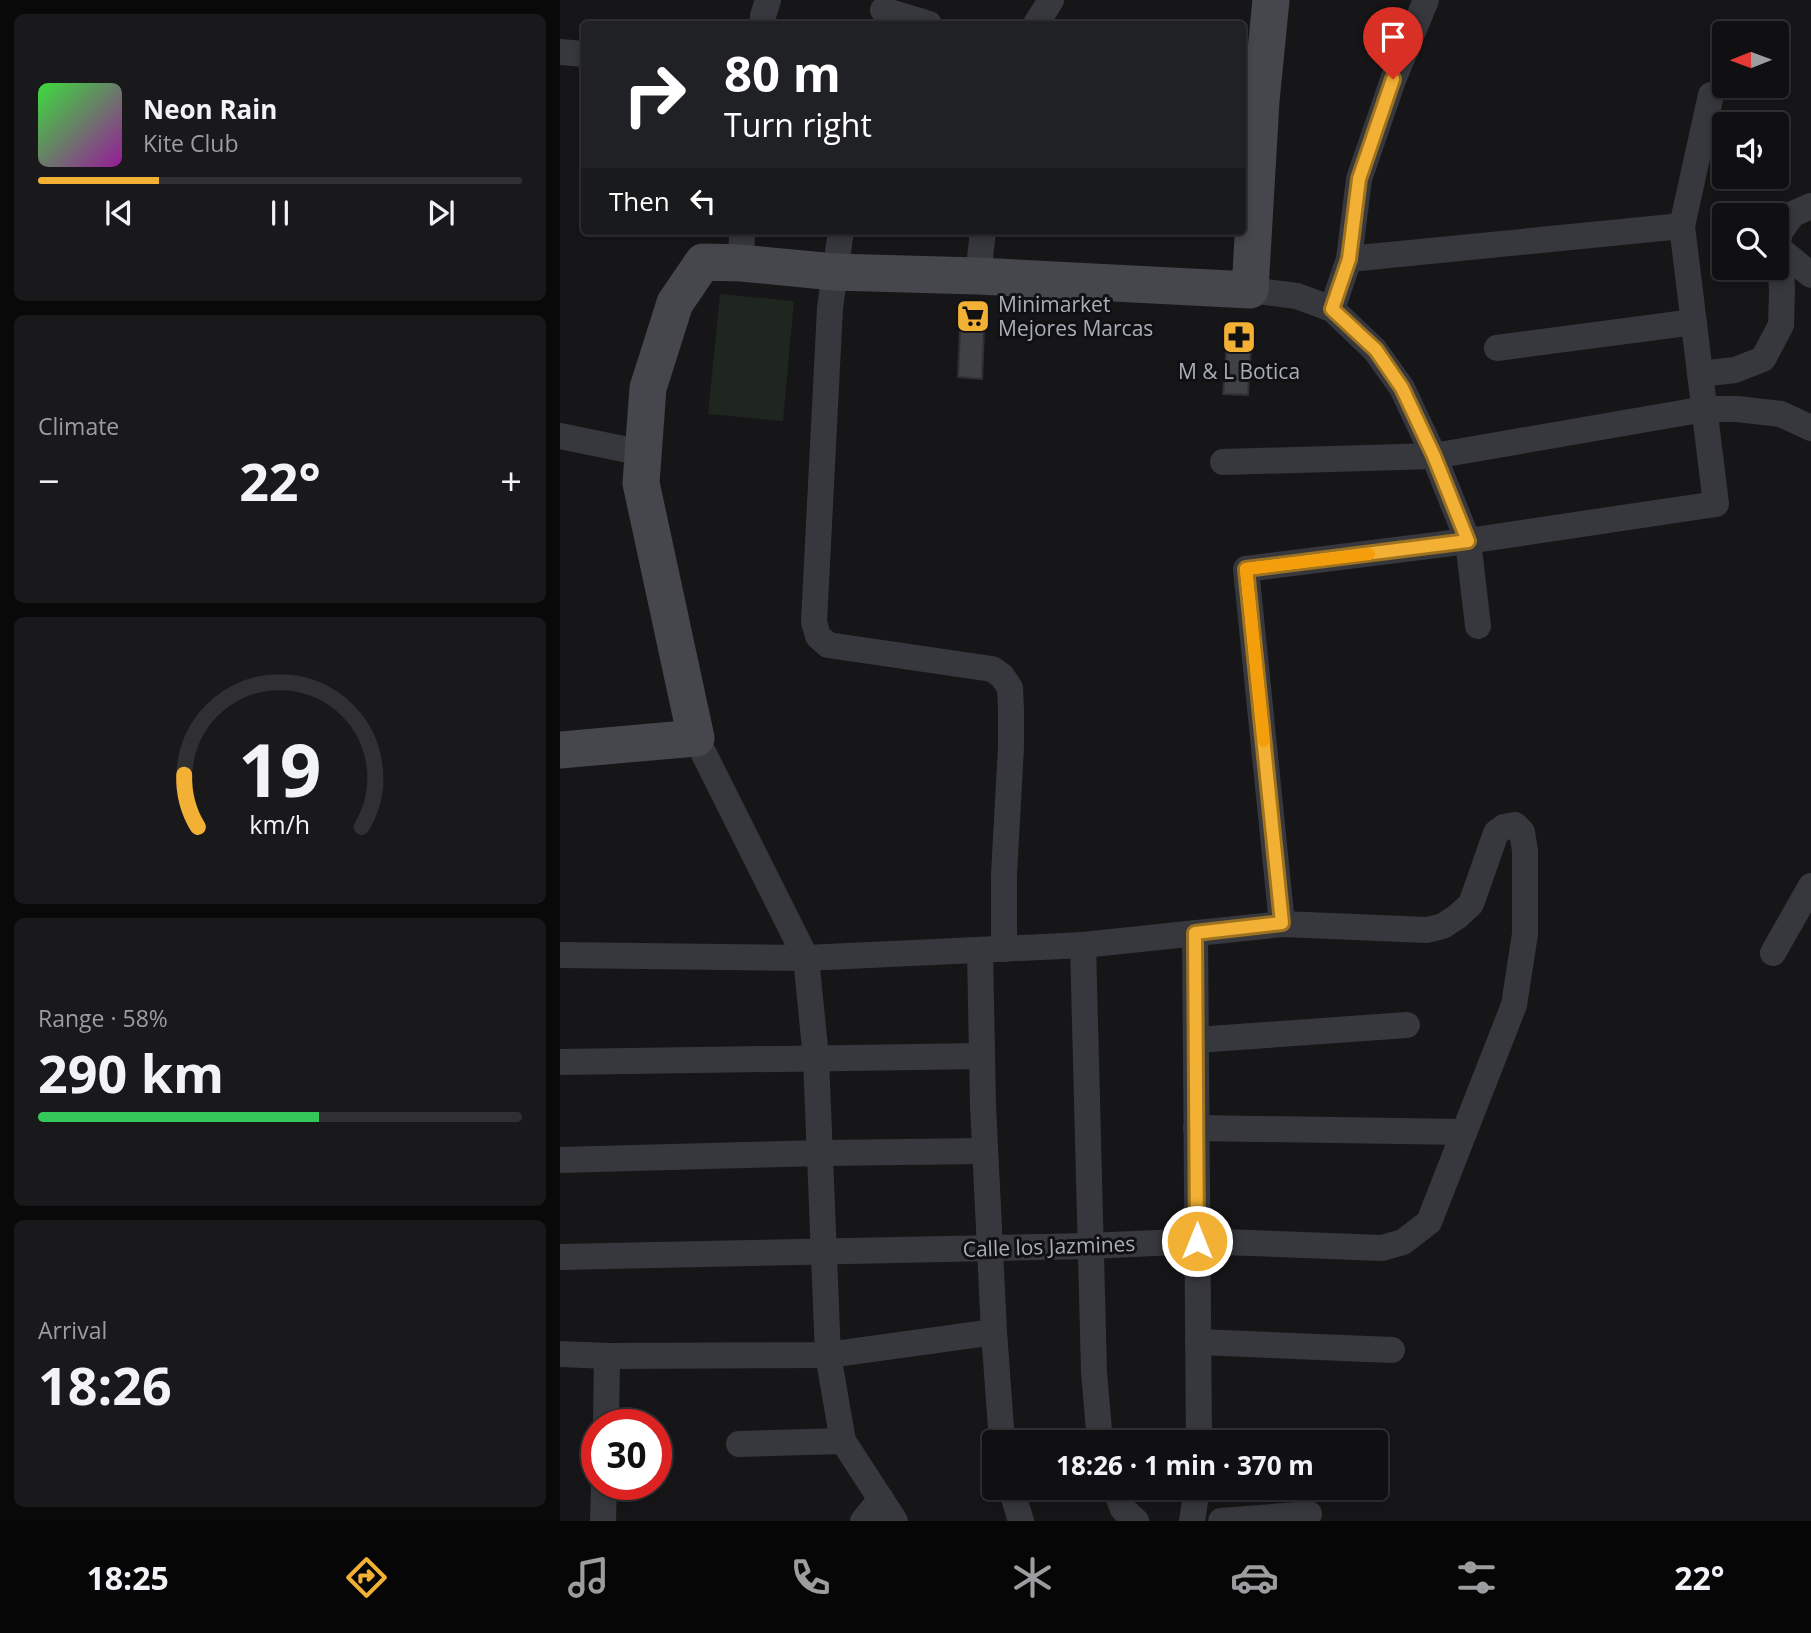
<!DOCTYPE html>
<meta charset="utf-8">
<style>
:root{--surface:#101012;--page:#19191b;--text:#f1f3f6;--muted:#9c9d9f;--line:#303032;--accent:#f2b134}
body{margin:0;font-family:"Open Sans",sans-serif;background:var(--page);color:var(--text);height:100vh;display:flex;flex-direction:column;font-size:26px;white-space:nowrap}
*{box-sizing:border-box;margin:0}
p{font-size:23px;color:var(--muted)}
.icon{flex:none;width:38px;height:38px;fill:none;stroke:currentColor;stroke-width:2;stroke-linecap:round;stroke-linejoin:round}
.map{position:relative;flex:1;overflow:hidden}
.details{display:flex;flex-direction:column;gap:14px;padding:14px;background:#09090a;width:560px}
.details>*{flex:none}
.top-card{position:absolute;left:21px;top:21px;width:665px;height:214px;border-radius:7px;box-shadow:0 4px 10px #0003,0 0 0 2px var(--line);background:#202124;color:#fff;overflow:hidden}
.needle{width:46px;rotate:269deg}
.buttons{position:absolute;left:1152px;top:21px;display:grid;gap:14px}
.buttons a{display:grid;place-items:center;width:77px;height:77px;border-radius:7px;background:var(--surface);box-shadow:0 4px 10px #0003,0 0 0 2px var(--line);font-size:35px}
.speed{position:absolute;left:21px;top:1409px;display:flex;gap:14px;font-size:35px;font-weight:700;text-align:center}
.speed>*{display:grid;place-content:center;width:91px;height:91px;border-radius:50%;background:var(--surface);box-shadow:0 4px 10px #0003,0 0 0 2px var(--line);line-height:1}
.speed .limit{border:10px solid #d22;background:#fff;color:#111}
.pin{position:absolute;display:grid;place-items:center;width:60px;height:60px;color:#fff;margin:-72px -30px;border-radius:50% 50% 50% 0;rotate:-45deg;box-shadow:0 0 7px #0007}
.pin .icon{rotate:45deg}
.me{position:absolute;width:77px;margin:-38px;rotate:0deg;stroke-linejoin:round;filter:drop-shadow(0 0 5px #0008)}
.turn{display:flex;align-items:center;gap:24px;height:147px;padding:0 28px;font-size:32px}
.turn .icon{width:91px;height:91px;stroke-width:2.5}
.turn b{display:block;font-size:49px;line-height:60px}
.then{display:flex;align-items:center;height:66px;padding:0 28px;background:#0003;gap:14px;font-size:26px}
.big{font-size:52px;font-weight:700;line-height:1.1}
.details .tile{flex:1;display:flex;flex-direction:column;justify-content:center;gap:10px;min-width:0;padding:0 24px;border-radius:10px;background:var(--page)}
.details .dial{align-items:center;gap:0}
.dial svg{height:182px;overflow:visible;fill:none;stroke:var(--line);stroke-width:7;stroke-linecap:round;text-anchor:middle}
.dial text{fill:var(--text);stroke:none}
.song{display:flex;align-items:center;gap:21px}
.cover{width:84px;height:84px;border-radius:10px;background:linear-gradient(135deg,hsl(120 70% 55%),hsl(300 70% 35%))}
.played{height:7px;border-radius:4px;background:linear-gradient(90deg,var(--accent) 25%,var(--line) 25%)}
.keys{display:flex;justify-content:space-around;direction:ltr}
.heat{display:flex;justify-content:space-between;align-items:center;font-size:38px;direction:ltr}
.charge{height:10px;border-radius:5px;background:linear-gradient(90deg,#34c759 58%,var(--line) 0)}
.trip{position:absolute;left:422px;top:1430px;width:406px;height:70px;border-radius:7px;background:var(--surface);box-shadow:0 4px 10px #0003,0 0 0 2px var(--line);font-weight:700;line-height:70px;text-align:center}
.tab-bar{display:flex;height:112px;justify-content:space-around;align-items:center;background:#060607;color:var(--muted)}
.tab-bar .icon{width:49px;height:49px}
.tab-bar .selected{color:var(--accent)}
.tab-bar b{font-size:32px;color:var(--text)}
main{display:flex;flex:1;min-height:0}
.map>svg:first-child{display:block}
.green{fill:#1e261f}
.building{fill:#404145;stroke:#303034;stroke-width:2}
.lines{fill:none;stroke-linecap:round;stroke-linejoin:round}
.street{stroke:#37383d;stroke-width:26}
.secondary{stroke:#45474d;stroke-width:37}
.route-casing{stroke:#9d7322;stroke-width:18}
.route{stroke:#f2b134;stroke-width:12}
.slow{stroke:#f59e0b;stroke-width:12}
.labels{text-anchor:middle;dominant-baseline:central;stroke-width:6;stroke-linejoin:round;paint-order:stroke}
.poi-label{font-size:21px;fill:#a8adb8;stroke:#111113;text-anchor:start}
.street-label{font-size:21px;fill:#a8adb8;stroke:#111113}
</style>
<main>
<section class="details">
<div class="tile">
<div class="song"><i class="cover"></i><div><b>Neon Rain</b><p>Kite Club</p></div></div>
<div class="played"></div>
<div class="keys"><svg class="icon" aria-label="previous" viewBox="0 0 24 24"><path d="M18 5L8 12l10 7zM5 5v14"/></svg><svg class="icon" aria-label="pause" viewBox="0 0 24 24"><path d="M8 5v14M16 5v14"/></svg><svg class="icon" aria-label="next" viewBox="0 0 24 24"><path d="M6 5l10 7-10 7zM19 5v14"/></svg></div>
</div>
<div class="tile"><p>Climate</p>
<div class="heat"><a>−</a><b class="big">22°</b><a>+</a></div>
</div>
<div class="tile dial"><svg viewBox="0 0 100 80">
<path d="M14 69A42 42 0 1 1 86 69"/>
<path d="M14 69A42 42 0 0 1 8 46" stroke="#f2b134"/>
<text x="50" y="56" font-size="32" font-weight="700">19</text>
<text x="50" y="72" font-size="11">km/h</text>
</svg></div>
<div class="tile"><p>Range · 58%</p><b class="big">290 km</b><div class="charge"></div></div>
<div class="tile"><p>Arrival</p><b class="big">18:26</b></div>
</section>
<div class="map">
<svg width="1251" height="1521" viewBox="0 0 1251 1521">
<rect width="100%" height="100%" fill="#161618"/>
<path class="green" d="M160,294L234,301L223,421L148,414Z"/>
<g class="building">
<path d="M401,306H425L422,379L398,377Z"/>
<path d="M668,329L692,331L688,395L663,394Z"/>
</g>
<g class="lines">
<g class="street">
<path d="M323,10L369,24"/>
<path d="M202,24L203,16L208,0"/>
<path d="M476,24L491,0"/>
<path d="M0,52L24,54"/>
<path d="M281,231L270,308L254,622L258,636L268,645L432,669L442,676L450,688L451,710V747L444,874V949"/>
<path d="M1217,247L1251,275"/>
<path d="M789,259L1122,226"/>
<path d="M181,263L182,231"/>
<path d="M418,276L423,231"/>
<path d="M690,290L737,296L772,309L815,350L842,388L874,456L908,541L918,626"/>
<path d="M772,309L789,259L799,179L833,80L866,0"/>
<path d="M937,348L1134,322"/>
<path d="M1140,374L1175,370L1203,359L1221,325L1222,292L1221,267L1217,247L1220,232L1233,214L1251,206"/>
<path d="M0,436L83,453"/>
<path d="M663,462L874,456L1145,409H1177L1221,414L1251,428"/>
<path d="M136,738L246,958L256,1058L268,1355L283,1441L335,1521"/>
<path d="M722,924L686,569L908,541L1156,504L1122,226L1151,95"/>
<path d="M635,933L639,1442"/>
<path d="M523,945L534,1372L540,1442"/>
<path d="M420,950L423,1105L434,1332L442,1442"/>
<path d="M1213,953L1251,886"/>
<path d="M0,955L246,958L523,945L722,924L867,930L883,926L898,916L911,904L936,833L944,827L955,825L962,832L965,851V934L954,1005L869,1222L843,1242L822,1248L637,1241L530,1246L0,1257"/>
<path d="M636,1040L847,1025"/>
<path d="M0,1062L422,1056"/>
<path d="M636,1128L904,1132"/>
<path d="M0,1160L261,1153L425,1151"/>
<path d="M638,1342L832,1350"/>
<path d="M0,1354L47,1356L268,1355L434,1332"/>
<path d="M46,1424L47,1356"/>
<path d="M179,1444L283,1441"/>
<path d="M451,1488L461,1521"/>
<path d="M555,1488L563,1509L576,1521"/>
<path d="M43,1521L44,1484"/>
<path d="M303,1521L321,1499"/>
<path d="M632,1521L637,1488"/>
<path d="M661,1521L749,1514"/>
</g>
<path class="secondary" d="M0,750L136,738L81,483L88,388L115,303L143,262L181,263L274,272L418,276L690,290L701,101L711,0"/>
</g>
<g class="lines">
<g class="route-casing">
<path id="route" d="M637,1241L635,933L722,923L686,569L908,541L874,456L842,388L816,350L772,309L789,259L799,179L833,79"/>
</g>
<use href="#route" class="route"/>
<path class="slow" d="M704,741L686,569L809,554"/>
</g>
<defs>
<g id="supermarket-square" transform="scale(1.75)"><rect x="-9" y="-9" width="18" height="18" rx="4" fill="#f2b134" stroke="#111113"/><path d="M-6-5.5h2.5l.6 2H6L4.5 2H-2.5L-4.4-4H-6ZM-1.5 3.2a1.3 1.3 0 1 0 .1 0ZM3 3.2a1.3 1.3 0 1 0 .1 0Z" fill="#111"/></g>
<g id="pharmacy-square" transform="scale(1.75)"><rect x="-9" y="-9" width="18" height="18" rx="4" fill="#f2b134" stroke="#111113"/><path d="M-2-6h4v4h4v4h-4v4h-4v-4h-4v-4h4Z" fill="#111"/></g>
</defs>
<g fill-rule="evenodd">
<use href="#supermarket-square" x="413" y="316"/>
<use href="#pharmacy-square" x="679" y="337"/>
</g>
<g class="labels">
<g class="poi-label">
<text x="438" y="304">Minimarket<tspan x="438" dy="24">Mejores Marcas</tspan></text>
<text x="679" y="371" text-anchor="middle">M &amp; L Botica</text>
</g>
<g class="street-label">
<text transform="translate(489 1246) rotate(-2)">Calle los Jazmines</text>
</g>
</g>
</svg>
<div class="buttons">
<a><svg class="needle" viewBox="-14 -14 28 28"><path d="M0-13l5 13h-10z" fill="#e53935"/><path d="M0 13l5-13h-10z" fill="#9c9d9f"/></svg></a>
<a><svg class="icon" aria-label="sound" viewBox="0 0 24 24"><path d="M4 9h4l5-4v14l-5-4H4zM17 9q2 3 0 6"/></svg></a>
<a><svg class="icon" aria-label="search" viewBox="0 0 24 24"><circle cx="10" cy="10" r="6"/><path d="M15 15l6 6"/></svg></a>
</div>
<div class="speed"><div class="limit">30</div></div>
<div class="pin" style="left:833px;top:79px;background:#d93025"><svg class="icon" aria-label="arrive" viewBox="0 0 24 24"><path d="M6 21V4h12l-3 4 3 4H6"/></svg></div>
<svg class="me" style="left:637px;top:1241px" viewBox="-20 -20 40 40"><circle r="17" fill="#f2b134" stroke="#fff" stroke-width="3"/><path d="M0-11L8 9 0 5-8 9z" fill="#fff"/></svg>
<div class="trip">18:26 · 1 min · 370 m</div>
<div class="top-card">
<div class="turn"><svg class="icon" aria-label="right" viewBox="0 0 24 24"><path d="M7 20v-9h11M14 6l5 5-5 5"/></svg><div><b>80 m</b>Turn right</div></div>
<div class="then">Then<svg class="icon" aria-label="left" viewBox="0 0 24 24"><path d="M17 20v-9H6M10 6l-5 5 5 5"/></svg></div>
</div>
</div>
</main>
<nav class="tab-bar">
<b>18:25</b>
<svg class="icon selected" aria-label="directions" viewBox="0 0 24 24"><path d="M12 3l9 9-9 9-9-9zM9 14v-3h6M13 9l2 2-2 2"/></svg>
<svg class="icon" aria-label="music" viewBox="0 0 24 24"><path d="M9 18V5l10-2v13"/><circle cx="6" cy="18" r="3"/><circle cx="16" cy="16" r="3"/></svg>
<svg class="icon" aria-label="phone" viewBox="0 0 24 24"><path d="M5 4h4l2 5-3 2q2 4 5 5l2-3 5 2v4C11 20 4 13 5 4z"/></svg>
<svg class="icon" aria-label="climate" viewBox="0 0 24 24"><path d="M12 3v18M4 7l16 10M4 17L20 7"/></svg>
<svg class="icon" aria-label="car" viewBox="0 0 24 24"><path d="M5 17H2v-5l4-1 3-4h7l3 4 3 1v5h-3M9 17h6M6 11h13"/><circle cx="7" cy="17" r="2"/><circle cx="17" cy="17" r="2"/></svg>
<svg class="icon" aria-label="filters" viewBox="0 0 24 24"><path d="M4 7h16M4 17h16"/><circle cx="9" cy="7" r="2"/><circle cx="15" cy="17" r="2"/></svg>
<b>22°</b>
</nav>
